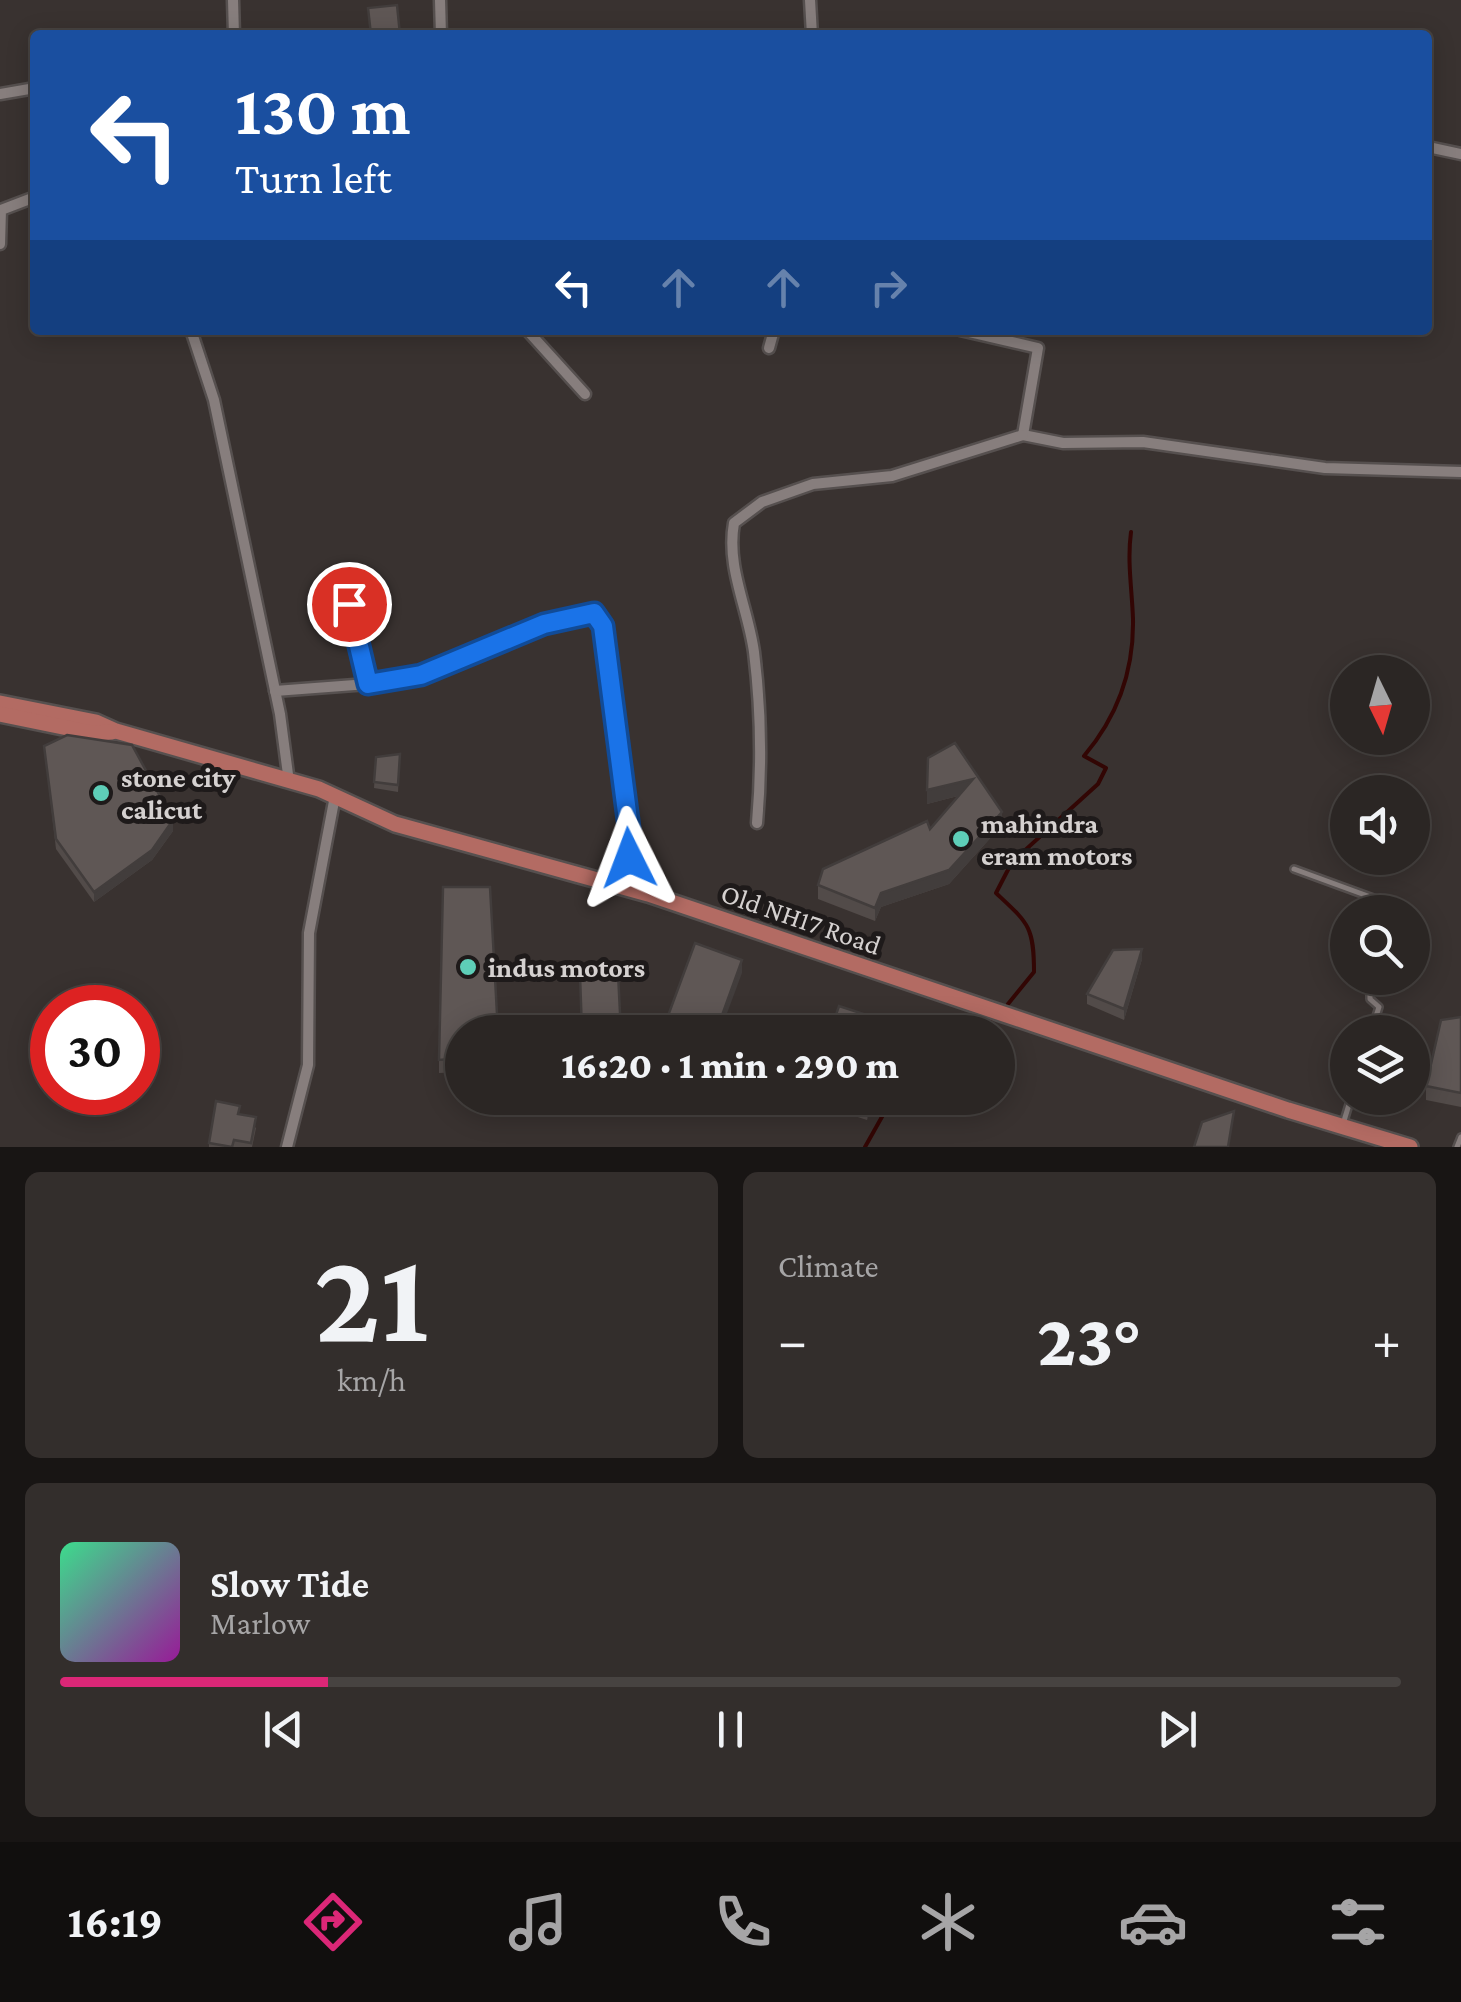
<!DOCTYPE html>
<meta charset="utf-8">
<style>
:root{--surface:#2b2624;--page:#332e2c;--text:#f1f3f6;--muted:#a6a5a6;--line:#474341;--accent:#db2777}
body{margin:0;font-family:"Crimson Pro",serif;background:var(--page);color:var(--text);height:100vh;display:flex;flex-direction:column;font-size:38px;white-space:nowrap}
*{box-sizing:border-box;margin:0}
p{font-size:32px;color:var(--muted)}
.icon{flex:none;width:55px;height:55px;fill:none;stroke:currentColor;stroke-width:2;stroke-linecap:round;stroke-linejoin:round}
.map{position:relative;height:1147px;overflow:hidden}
.panel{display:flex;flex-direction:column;gap:25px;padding:25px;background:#181514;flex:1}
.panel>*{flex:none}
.hud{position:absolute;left:30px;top:30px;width:1402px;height:305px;border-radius:10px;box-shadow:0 5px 25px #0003,0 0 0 2px var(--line);background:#1a4fa0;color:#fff;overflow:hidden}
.needle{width:65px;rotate:175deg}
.fabs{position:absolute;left:1330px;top:655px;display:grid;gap:20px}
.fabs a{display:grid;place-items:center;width:100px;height:100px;border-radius:50%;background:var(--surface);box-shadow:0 5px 25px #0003,0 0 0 2px var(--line);font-size:50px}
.speed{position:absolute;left:30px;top:985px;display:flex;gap:20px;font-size:50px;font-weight:700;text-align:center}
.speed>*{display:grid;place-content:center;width:130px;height:130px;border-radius:50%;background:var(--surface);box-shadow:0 5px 25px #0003,0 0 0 2px var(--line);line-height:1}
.speed .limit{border:15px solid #d22;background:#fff;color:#111}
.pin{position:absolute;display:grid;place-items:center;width:85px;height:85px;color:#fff;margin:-42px;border:5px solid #fff;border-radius:50%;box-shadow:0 2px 10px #0007}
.me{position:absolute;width:110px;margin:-55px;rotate:357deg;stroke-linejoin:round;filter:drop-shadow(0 0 8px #0008)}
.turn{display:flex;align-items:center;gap:35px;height:210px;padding:0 40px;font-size:45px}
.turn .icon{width:130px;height:130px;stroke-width:2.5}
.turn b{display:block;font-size:70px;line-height:85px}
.lanes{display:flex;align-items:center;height:95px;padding:0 40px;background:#0003;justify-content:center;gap:50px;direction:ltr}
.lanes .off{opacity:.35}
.big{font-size:75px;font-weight:800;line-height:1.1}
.panel .card{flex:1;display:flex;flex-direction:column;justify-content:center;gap:15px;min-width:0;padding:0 35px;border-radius:15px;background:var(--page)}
.panel .dial{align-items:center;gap:0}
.dial b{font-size:130px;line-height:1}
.song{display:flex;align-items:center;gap:30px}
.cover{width:120px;height:120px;border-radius:15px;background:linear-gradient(135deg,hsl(150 70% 55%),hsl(300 70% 35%))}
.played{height:10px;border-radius:5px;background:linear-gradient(90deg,var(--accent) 20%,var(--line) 20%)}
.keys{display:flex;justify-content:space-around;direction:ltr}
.heat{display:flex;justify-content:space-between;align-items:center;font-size:55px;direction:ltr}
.panel .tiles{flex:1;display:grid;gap:25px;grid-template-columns:1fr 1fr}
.card:last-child{grid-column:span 2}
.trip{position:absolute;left:445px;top:1015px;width:570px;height:100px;border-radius:50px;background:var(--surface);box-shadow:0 5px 25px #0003,0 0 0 2px var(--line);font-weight:800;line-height:100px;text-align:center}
.tab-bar{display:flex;height:160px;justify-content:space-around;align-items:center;background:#110f0e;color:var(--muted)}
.tab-bar .icon{width:70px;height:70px}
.tab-bar .on{color:var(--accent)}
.tab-bar b{font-size:45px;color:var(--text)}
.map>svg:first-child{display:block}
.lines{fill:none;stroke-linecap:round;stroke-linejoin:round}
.stream{stroke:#320604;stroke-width:4}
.lane-casing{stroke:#56504f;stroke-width:10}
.street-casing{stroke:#56504f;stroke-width:15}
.primary-casing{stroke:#56504f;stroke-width:20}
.lane{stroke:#877e7d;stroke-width:5}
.street{stroke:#877e7d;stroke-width:10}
.primary{stroke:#b36b63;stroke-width:15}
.wall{fill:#524b49}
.shaded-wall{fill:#423d3c}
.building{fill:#5f5755;stroke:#423d3c;stroke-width:2.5}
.route-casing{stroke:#114b97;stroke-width:25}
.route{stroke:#1a73e8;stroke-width:18}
.poi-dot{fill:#5eceb8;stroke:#1e1a1a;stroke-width:4}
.labels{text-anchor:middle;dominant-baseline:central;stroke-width:10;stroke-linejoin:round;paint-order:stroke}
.poi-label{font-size:28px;font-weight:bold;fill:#d5d1d0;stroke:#1e1a1a;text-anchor:start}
.street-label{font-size:28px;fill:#d5d1d0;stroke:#1e1a1a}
</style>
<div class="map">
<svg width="1461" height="1147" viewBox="0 0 1461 1147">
<rect width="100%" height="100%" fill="#393230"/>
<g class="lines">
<g class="stream">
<path d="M1008,1004L1034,972C1034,926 1028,923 996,893L1012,862L1098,784L1106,768L1084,756C1117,717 1134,671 1133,619C1132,589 1127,562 1131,532"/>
<path d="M971,1032L976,1025L996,1018"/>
<path d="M865,1147L883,1115L904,1098"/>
</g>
<g class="lane-casing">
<g id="lane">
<path d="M1294,869L1376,899L1383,912"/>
<path d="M1370,978V999L1379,1007L1371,1032"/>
<path d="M1343,1124L1351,1098"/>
<path d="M1457,1147L1461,1137"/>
</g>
</g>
<g class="street-casing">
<g id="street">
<path d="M233,0L234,35"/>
<path d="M440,0L441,35"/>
<path d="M810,0L812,35"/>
<path d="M0,94L35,88"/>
<path d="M1428,147L1461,154"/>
<path d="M0,244L1,210L35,197"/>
<path d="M191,330L214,400L280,714L289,782"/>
<path d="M527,330L585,394"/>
<path d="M960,330L1038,348L1023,435L1063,443L1143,442L1325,468L1461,472"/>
<path d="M769,348L774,330"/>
<path d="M349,604L368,684"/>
<path d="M275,691L368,684L421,675L544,624L594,613L603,625L629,828L630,889"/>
<path d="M757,823C762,766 761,709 754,652C748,608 726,567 734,523L762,502L813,484L892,476L1023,435"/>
<path d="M287,1147L308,1065L309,933L335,796"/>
</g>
</g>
<g class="primary-casing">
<g id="primary">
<path d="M0,703L96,722L116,731L319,789L395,824L648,894L1288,1110L1410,1147"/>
<path d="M0,714L92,733L112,732"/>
</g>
</g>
<use href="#lane" class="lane"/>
<use href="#street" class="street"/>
<use href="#primary" class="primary"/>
</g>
<g class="wall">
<path d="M44,746L173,831L152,860L94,902L56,849Z"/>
<path d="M400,754L398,792L374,788L376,757Z"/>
<path d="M928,758L1002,825L949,884L881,907L875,921L818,899V885L930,829L958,796L927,804Z"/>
<path d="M1142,959L1124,1020L1087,1004V994Z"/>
<path d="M1461,1017V1107L1426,1100V1086Z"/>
<path d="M462,1032V1072L439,1073V1060Z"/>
<path d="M811,1098H874L867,1120L811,1102Z"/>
<path d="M240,1114L256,1128L252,1147H209V1143Z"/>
</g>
<g class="shaded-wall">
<path d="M973,779V792L927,804V790Z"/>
<path d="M1002,812V825L949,884L881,907L875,921V908L881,893Z"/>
<path d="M173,820V831L152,860L94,902V892Z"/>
<path d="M1142,949V959L1124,1020V1009Z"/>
<path d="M742,960V973L720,1032H716Z"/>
<path d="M870,1098H874L867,1120V1107Z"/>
</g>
<g class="building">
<path d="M397,5L400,34L371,35L368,8Z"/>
<path d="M67,735L132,745L173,820L152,850L94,892L56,839L44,746Z"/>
<path d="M955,743L1002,812L949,870L881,893L875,908L818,885L823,869L927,821L930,829L973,779L927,790L928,758Z"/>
<path d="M400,754L398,785L374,782L376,757Z"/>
<path d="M443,887H490L498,1032H462V1058L439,1060Z"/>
<path d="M695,943L742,960L716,1032H662Z"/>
<path d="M1142,949L1124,1009L1087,994L1113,950Z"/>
<path d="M618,973L621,1032H582L580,975Z"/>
<path d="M839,1006L894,1024L891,1032H830Z"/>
<path d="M1461,1017V1093L1426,1086L1441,1020Z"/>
<path d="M838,1098H870L867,1107Z"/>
<path d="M216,1101L240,1106L238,1114L256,1117L251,1143L234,1140L232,1147L209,1143Z"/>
<path d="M1234,1111L1228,1147H1194L1202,1122Z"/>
</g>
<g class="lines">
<g class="route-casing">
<path id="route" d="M349,604L368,684L421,675L544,624L594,613L603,626L629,828V858"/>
</g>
<use href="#route" class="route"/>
</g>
<g class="poi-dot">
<circle cx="101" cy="793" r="10"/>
<circle cx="961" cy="839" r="10"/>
<circle cx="468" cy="967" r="10"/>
</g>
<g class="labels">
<g class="poi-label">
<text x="121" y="777">stone city<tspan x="121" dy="32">calicut</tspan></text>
<text x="981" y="823">mahindra<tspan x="981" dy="32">eram motors</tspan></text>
<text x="488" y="967">indus motors</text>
</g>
<g class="street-label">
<text transform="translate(801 919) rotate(19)">Old NH17 Road</text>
</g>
</g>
</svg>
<div class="fabs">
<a><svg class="needle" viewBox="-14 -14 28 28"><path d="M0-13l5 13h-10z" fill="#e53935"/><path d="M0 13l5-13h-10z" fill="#a6a5a6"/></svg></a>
<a><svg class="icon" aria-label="sound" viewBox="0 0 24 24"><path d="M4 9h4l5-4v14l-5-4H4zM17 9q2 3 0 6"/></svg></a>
<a><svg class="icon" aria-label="search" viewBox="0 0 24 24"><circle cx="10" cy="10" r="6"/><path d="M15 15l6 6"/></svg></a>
<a><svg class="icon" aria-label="layers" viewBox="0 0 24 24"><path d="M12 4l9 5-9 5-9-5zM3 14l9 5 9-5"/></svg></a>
</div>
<div class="speed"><div class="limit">30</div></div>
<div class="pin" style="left:349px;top:604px;background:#d93025"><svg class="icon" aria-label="arrive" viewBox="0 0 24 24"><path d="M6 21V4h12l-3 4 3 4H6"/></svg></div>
<svg class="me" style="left:629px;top:858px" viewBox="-20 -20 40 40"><path d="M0-17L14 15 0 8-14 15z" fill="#1a73e8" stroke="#fff" stroke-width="4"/></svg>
<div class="trip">16:20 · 1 min · 290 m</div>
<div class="hud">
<div class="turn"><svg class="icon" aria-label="left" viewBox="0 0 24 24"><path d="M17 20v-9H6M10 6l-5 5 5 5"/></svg><div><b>130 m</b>Turn left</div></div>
<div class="lanes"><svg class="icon" aria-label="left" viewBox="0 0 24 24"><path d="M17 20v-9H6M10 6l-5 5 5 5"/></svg><svg class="icon off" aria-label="ahead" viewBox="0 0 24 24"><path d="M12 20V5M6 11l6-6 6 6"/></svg><svg class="icon off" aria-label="ahead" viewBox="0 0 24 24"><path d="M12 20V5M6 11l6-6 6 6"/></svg><svg class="icon off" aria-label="right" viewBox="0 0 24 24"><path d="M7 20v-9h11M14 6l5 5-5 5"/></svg></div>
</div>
</div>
<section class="panel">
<div class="tiles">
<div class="card dial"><b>21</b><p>km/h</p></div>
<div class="card"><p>Climate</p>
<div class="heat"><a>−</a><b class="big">23°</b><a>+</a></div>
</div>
<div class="card">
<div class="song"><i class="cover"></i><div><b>Slow Tide</b><p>Marlow</p></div></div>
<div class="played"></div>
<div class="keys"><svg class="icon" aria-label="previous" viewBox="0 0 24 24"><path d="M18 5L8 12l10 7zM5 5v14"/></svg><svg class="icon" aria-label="pause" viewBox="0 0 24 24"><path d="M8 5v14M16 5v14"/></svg><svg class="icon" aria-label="next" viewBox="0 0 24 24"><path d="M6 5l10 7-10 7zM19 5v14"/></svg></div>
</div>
</div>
</section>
<nav class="tab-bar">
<b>16:19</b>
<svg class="icon on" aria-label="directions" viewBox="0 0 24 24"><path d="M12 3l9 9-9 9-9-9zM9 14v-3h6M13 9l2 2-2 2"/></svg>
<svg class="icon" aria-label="music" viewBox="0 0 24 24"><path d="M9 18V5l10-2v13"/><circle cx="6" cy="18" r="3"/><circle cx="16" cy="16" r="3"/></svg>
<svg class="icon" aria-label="phone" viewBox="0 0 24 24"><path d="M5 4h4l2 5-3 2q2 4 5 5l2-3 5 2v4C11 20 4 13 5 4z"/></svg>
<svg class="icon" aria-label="climate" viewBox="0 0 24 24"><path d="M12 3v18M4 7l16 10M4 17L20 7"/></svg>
<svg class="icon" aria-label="car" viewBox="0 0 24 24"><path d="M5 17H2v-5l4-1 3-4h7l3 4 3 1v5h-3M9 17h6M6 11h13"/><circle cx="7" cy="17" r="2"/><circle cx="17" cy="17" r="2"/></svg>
<svg class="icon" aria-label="filters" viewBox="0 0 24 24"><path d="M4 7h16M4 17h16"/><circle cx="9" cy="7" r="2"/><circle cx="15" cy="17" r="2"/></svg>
</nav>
